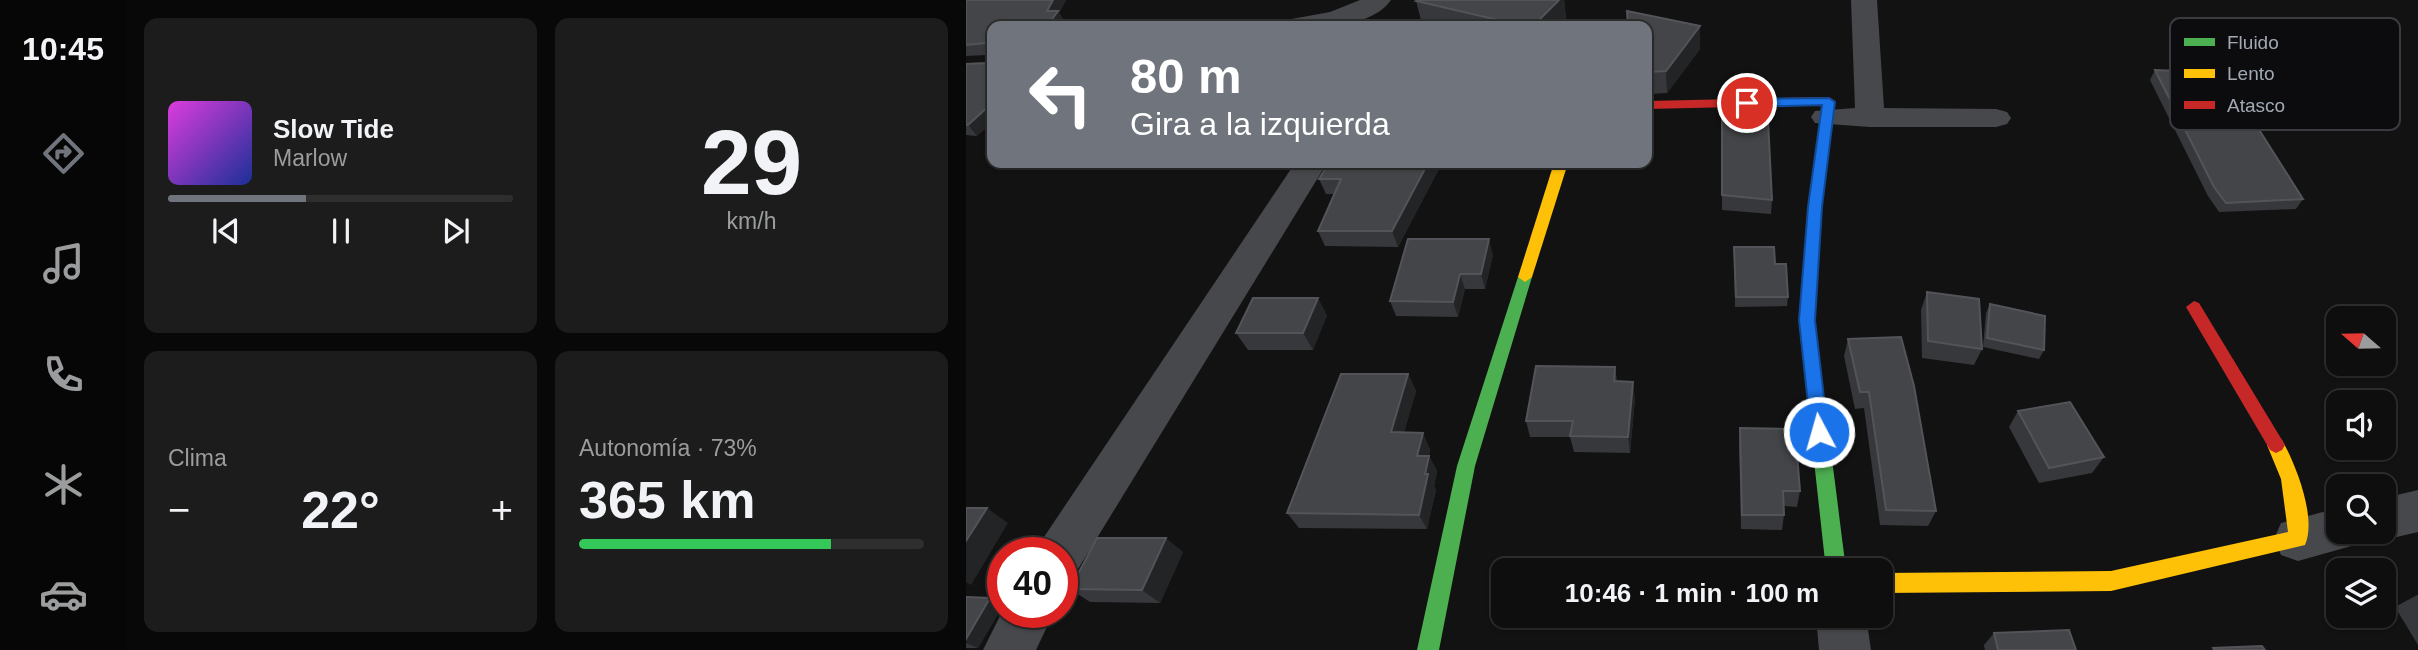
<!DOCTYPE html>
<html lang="es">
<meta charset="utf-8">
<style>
:root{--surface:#0e0e0e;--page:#1c1c1c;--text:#f1f3f6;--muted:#9b9c9e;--line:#2e2e2e;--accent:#70747c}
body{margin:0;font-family:Helvetica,sans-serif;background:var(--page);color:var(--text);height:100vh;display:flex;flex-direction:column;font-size:26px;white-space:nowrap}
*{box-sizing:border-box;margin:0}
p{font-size:23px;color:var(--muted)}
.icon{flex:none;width:38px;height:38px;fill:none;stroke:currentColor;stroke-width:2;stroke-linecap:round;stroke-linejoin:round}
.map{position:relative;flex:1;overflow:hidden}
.sheet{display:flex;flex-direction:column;gap:18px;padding:18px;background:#080808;width:840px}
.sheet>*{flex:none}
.guide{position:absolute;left:21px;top:21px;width:665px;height:147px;border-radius:14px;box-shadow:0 2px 5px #0004,0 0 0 2px var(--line);background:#70747c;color:#fff;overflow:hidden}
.needle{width:46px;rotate:290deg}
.fabs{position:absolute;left:1360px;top:306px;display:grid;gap:14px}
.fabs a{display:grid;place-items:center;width:70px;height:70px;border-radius:14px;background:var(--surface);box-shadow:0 2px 5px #0004,0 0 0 2px var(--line);font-size:35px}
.speed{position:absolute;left:21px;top:537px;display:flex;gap:14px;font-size:35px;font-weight:700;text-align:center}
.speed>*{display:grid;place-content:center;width:91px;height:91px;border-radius:50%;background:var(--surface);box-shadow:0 2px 5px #0004,0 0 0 2px var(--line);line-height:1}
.speed .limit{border:10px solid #d22;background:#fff;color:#111}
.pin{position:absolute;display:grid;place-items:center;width:60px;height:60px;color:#fff;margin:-30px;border:4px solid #fff;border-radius:50%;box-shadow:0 2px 7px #0007}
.me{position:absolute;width:77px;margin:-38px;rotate:354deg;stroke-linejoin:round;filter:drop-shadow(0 0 5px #0008)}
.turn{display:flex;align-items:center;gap:24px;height:147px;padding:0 28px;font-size:32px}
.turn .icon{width:91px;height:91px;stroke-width:2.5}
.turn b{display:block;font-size:49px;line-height:60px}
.big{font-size:52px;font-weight:600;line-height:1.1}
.sheet .card{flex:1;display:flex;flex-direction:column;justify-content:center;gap:10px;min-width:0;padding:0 24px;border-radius:14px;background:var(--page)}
.sheet .dial{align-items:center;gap:0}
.dial b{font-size:91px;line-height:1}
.song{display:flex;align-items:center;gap:21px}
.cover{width:84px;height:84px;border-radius:10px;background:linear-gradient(135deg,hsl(300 70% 55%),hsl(230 70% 35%))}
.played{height:7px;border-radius:4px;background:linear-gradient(90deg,var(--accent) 40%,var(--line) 40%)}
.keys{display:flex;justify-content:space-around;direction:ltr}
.heat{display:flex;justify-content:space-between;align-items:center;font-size:38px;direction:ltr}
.charge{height:10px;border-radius:5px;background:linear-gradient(90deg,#34c759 73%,var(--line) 0)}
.sheet .tiles{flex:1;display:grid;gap:18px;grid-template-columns:repeat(2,1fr)}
.trip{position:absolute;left:525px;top:558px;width:402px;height:70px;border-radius:14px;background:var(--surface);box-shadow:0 2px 5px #0004,0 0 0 2px var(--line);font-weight:600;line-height:70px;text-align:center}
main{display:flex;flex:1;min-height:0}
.dock{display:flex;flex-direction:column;width:126px;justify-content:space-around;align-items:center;background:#060606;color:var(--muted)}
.dock .icon{width:49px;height:49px}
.dock .active{color:var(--accent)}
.dock b{font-size:32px;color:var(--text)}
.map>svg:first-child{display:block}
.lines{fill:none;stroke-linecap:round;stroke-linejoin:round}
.street{fill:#46484b;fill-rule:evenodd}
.fast{fill:#4caf50;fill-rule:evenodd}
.slow{fill:#ffc107;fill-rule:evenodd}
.jam{fill:#c62828;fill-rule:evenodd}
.wall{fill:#37383b}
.shaded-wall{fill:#232425}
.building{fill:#434548;stroke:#525459;stroke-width:2}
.route{fill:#1a73e8;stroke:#114b97;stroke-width:2}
.key{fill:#0c0c0e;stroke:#393b40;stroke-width:2}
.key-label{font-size:19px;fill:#a2a9b5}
</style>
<main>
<nav class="dock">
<b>10:45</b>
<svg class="icon active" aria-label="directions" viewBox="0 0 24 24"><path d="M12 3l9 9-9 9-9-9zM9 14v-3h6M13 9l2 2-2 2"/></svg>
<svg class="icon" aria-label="music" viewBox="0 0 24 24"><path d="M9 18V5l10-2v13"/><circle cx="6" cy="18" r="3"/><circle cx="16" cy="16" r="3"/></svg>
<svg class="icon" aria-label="phone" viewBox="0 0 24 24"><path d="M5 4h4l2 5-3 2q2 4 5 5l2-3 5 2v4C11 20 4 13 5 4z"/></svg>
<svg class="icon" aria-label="climate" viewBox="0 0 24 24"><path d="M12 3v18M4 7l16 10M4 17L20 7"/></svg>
<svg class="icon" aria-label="car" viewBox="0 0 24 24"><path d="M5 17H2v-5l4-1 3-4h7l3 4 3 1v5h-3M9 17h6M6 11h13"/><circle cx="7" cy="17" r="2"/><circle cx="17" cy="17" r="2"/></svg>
</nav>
<section class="sheet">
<div class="tiles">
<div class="card">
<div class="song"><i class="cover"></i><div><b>Slow Tide</b><p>Marlow</p></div></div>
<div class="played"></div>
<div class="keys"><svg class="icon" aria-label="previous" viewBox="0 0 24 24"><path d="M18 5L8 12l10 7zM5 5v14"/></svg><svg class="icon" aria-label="pause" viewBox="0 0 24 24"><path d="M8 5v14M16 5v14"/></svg><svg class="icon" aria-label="next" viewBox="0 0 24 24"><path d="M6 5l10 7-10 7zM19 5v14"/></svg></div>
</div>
<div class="card dial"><b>29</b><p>km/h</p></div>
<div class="card"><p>Clima</p>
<div class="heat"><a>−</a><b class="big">22°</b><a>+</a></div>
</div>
<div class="card"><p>Autonomía · 73%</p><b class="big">365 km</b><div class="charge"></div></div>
</div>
</section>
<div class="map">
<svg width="1452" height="650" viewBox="0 0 1452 650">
<rect width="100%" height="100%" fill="#121212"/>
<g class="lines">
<g class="street">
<path d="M394,0H425C404,30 348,27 316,26L320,20L364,12Z"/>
<path d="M885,0H911L918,108L1030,109L1041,112L1045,118L1041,124L1030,127H904L849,123L845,117L849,111L889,108Z"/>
<path d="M329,163H361L112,569L96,575V553H71L78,537Z"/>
<path d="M1452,490V532L1418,540L1402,534L1401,532H1418V498Z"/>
<path d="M1372,508V532H1394L1389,545L1332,561L1315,555L1308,539L1315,523Z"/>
<path d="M37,610V612H88L70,650H17Z"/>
<path d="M850,616H900L905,650H853Z"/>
</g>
<g class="fast">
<path d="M559,272L566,277L509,466L473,650H451L491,466L552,277Z"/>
<path d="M841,318L847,320L849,324L880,570H860L833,324L835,320Z"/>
</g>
<g class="slow">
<path d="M588,163H602L566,277L559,282L552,277Z"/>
<path d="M1310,437L1316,440C1330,465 1351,518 1339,545L1145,591L915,593V573L1145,571L1322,532L1315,479L1301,445L1304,440Z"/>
</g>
<g class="jam">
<path d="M863,97L869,101L856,207L849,324L847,328H835L833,324L842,207L856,105L681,109V101Z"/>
<path d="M1228,301L1233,303L1316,440L1319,445L1316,450L1310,453L1304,450L1220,307Z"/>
</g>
</g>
<g class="wall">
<path d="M0,0H100L93,13L99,22L96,26H26L11,136L0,135V64L20,63V55L0,56Z"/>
<path d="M452,0H598L600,18L593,26H467L456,24L450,1Z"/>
<path d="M681,26H734V49L701,93L682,94L683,117L681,120Z"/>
<path d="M1189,70L1337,199L1330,209L1253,212L1242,196L1184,80Z"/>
<path d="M756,115L806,200L805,214L756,210Z"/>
<path d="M476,163L432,247L359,246L352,231L368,194H360L353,179Z"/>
<path d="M768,247L822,297L821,306L769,307Z"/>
<path d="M527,255L519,289H499L492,317L430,316L424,301Z"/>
<path d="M961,292L1016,349L1008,365L956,358L955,310Z"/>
<path d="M1024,304L1078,350L1073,359L1017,347L1020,313Z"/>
<path d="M361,315L347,350H282L270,333Z"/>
<path d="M882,339L970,511L962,526L914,525L898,408L889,409L878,356Z"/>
<path d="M649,367L651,382L669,398L664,453L608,452L604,437H564L560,421Z"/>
<path d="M442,374L450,391L438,432L464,449L463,456L471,471L468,486L470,490L461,529L333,528L321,513Z"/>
<path d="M1052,411L1138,457L1126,473L1073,483L1043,427Z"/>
<path d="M774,428L834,491L831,507L818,506V515L816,530L775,529L773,444Z"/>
<path d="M217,552L194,603L124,602L104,589Z"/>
<path d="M1451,595H1452V645L1429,607Z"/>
<path d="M0,597L24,598L37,605L12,648H0Z"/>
<path d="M1028,633L1110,650H1019L1018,645Z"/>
</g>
<g class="shaded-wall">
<path d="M87,0H100L93,13L99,22L96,26H81V11Z"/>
<path d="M593,0H598L600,18L593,26H567Z"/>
<path d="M734,26V49L701,93L700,71Z"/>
<path d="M682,94L683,117L681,120V96Z"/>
<path d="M26,103V123L11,136L2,125Z"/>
<path d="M462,163H476L432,247L426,231Z"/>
<path d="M523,239L527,255L519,289L515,274Z"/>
<path d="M494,274L499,289L492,317L487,302Z"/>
<path d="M352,298L361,315L347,350L337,333Z"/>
<path d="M442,374L450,391L434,448L425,432Z"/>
<path d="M667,382L669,398L664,453L662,437Z"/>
<path d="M457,433L464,449L459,471L451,456Z"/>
<path d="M463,456L471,471L468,486L470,490L461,529L453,515Z"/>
<path d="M21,508L42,523L5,585L0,582V541Z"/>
<path d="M200,538L217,552L194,603L176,590Z"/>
<path d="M24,598L37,605L12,648L0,643V639Z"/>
</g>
<g class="building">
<path d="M0,0H87L81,11H92L81,26H26V103L2,125H0V64L20,63V43L0,45Z"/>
<path d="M452,0H593L567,26H558L450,1Z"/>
<path d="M661,11L734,26L700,71L681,72V26H662Z"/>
<path d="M1189,70L1257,73L1337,199L1260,203L1248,187Z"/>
<path d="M801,100L806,200L756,195V101Z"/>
<path d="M363,163H462L426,231H352L375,179H353Z"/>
<path d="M442,239H523L515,274H494L487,302L424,301Z"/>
<path d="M768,247H808L809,264H820L822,297H770Z"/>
<path d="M961,292L1013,299L1016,349L962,341Z"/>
<path d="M287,298H352L337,333H270Z"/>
<path d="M1024,304L1079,316L1078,350L1021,338Z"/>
<path d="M935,337L948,386L970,511L920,510L903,392H894L882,339Z"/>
<path d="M570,366L649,367L648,381L667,382L662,437L604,436L607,421H560Z"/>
<path d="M375,374H442L425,432L457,433L451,456H463L459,474H462L453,515L321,513Z"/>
<path d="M1104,402L1138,457L1083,468L1052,411Z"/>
<path d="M774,428L829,429L834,491H817L818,515H776Z"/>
<path d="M0,508H21L0,541Z"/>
<path d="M131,538H200L176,590L104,589Z"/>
<path d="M0,597L24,598L0,639Z"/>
<path d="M1103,630L1110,650H1032L1028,633Z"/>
<path d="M1296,646L1299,650H1248L1247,648Z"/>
</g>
<path class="route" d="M863,98L869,102L856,207L849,320L862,432L860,437L853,439L847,437L845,432L833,320L842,207L856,105L781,107L775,103L781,99Z"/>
<rect x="1204" y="18" width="230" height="112" rx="10" class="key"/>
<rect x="1218" y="38" width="31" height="8" fill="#4caf50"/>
<rect x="1218" y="69" width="31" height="9" fill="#ffc107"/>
<rect x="1218" y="101" width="31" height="8" fill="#c62828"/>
<g class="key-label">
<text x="1261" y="49">Fluido</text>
<text x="1261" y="80">Lento</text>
<text x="1261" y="112">Atasco</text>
</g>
</svg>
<div class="fabs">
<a><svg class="needle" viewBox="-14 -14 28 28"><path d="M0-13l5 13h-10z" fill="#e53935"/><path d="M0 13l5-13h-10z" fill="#9b9c9e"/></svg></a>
<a><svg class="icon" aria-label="sound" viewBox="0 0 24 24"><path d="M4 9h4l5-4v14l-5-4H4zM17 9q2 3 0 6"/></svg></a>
<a><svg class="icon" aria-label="search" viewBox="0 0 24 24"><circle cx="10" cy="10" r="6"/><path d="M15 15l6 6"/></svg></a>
<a><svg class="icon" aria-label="layers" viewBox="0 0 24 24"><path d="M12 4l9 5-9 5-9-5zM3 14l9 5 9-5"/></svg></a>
</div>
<div class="speed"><div class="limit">40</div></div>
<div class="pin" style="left:781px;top:103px;background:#d93025"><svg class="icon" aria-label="arrive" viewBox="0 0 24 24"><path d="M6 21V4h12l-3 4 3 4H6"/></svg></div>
<svg class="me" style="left:853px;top:432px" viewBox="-20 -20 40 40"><circle r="17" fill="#1a73e8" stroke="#fff" stroke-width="3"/><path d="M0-11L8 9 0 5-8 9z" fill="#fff"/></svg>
<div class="trip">10:46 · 1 min · 100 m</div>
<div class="guide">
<div class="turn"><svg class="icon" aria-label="left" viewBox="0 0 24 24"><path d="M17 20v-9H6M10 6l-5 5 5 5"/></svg><div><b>80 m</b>Gira a la izquierda</div></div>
</div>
</div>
</main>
